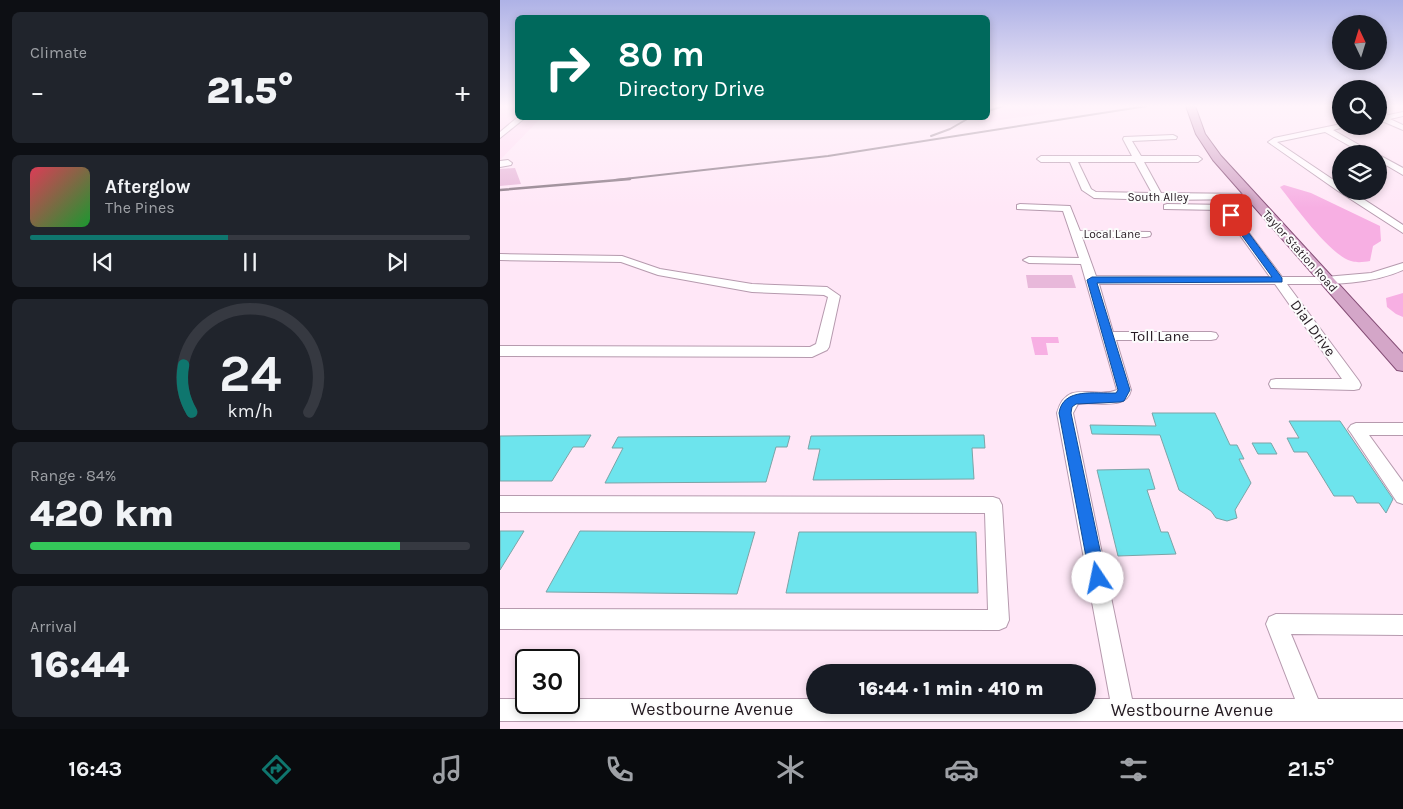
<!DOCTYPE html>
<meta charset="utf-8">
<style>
:root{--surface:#171b24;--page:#20242c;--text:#f1f3f6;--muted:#9ea1a6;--line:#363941;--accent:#0f766e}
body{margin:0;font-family:Karla,sans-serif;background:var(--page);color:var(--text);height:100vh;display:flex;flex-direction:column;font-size:19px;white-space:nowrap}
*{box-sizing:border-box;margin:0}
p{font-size:16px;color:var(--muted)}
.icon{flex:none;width:28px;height:28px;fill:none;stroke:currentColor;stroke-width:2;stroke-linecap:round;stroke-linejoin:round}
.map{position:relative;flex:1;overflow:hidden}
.details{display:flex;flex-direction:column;gap:12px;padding:12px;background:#0d0f14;width:500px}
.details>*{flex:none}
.guide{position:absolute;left:15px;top:15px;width:475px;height:105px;border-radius:8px;box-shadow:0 2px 8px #0003;background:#00695c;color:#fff;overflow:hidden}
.needle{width:32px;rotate:356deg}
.buttons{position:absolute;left:832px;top:15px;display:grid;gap:10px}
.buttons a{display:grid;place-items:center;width:55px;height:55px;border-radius:50%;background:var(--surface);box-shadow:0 2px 8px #0003;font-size:25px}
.speed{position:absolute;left:15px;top:649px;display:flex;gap:10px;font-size:25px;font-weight:700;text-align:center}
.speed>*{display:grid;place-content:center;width:65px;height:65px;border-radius:50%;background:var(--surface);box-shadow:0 2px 8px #0003;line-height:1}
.speed .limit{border:2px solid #111;border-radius:8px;background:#fff;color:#111}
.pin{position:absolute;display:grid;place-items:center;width:42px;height:42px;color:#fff;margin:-21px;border-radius:10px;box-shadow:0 2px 8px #0006}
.me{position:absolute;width:55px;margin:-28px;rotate:349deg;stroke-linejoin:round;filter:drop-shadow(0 0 4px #0008)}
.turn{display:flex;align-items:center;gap:18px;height:105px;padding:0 20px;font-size:22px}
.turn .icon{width:65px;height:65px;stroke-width:2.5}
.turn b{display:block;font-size:35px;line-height:42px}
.big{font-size:38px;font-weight:800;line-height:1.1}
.details .card{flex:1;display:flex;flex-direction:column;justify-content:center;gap:8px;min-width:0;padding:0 18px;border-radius:8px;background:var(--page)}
.details .dial{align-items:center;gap:0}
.dial svg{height:130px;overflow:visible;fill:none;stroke:var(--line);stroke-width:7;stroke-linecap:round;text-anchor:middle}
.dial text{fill:var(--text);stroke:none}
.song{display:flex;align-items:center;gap:15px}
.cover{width:60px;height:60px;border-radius:8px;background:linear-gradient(135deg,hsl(350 70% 55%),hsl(130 70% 35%))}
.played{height:5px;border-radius:2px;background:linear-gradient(90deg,var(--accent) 45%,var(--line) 45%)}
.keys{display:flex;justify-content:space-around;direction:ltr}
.heat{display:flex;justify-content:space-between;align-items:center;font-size:28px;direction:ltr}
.charge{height:8px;border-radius:4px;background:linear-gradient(90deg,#34c759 84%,var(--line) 0)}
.trip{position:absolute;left:306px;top:664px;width:290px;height:50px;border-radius:25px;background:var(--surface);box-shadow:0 2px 8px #0003;font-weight:800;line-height:50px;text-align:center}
.dock{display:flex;height:80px;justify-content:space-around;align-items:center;background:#090b0e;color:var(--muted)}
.dock .icon{width:35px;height:35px}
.dock .current{color:var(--accent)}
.dock b{font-size:22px;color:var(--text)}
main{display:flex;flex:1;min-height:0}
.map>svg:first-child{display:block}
.built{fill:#ffdaf3}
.green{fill:#e8b8da}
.water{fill:#f7afe3}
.building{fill:#6de4ed;stroke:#7da3a6}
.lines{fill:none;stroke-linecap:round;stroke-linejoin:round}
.minor-casing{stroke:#b69aae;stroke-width:2}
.major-casing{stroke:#854e76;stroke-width:2}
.minor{fill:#fff;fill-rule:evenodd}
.major{fill:#d4a6c8;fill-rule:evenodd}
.rail-far1{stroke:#897884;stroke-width:2}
.rail{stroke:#897884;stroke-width:2.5}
.route{fill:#1a73e8;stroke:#114b97}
.labels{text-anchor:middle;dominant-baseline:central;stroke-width:4;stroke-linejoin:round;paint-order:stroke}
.far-street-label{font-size:12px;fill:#251b22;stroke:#fcfcfc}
.street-label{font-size:15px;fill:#251b22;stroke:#fcfcfc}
.near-street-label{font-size:18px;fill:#251b22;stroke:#fcfcfc}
</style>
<main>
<section class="details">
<div class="card"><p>Climate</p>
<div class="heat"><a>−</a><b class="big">21.5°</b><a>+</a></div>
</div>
<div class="card">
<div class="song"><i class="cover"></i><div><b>Afterglow</b><p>The Pines</p></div></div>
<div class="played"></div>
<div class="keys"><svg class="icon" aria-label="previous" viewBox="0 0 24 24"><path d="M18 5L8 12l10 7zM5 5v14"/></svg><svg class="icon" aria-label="pause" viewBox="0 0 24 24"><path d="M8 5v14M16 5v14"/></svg><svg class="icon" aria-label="next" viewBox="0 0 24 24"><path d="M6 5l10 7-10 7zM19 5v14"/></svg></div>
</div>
<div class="card dial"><svg viewBox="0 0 100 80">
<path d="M14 69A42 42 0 1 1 86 69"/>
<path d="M14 69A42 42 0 0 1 9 40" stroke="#0f766e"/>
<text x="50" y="56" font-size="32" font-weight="700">24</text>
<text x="50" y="72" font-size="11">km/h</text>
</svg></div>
<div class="card"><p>Range · 84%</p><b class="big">420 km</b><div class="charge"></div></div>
<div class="card"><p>Arrival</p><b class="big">16:44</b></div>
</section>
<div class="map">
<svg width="903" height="729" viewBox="0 0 903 729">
<rect width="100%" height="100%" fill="#ffe7f7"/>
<g class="built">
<path d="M0,106H17L18,118H41L0,160Z"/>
<path d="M488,106H597L480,123L471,118H488Z"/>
</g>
<g class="green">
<path d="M15,168L21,184L0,186V169Z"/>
<path d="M526,275H572L576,288H528Z"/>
</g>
<g class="water">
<path d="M784,185L811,193L880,226L881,241L873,246L870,261C864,262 857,263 851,261C830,255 794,205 780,187Z"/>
<path d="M903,293V317L896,314L887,307L886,298Z"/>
<path d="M531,337H558L559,343H546L548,355H535Z"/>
</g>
<g class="building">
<path d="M652,413H715L730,445H737L744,459H739L751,483L735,510L737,518L727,521L716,518L711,511L679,490L660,435L592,434L590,425L656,426Z"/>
<path d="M789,421H840L893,499L886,513L879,503H857L853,496H834L807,452H794L787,438H799Z"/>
<path d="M91,435L84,447H73L52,481H0V436Z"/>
<path d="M484,435L485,448H472L474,479L313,480L320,449H308L311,436Z"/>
<path d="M290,436L287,447H276L266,482L105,483L123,448H112L118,437Z"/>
<path d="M752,443H771L777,454H758Z"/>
<path d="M649,469L655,489L647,490L661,532H668L676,554L618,556L597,470Z"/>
<path d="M0,531H24L0,570Z"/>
<path d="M80,531L255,532L237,594L46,592Z"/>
<path d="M299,532H476L478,593H286Z"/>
</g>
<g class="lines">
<g class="minor-casing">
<g id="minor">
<path d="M903,112V116L890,119L903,125V130L882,121H879V117Z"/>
<path d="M18,117L25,118L0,138V132Z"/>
<path d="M841,124V126H848L833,130L875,154H864L825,132L777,142L841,185V191H851L903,225V233L838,191L768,142L774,138Z"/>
<path d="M673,135L677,137L676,139L632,141L641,156H698L702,159L698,162H644L661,193L751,194L754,195V199L659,200L594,198L582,190L570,162H541L537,159L541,156H632L623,139L624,137ZM578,162H635L652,193L596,192L591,189Z"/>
<path d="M879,155L903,168V175L879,161Z"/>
<path d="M8,160L12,163L11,165L0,167V161Z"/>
<path d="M520,204L570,206L580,231L650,232L651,234L650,236L646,237H582L596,276L770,277L722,210L664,209V205L667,204L728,205L782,277H825L871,273L903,263V270C868,286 825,284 787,284L859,381L861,385L859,389L854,390L771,388L769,384L771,380L776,379H842L775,284H599L613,332H711L716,333L718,336L716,339L711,340H616L631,390C626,412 594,400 578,404L573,413L632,699H795L766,624L769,617L776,614L903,615V635L791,634L818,699H903V721H0V699H26V702H69V699H315V705H588V699H610L557,413C567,377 596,400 617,390L581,264L529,263L523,260L529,257L579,258L563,211L517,209V205Z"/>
<path d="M0,254L122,256L160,269L252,284L327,287L340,296L329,347L327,350L312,357L0,356V346L310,347L316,344L328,297L324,295L252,292L158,275L121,262L0,260Z"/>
<path d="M856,423H903V435H869L903,482V504L897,502L851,433L848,429L851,425Z"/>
<path d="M0,496L493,497L499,499L502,505L509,620L506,627L499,630L0,629V609L488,610L485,513L0,512Z"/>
</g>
</g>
<g class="major-casing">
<path id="major" d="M686,106H695L705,134L721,156L903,354V371L897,370L713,160L696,134Z"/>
</g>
<use href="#minor" class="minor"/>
<use href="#major" class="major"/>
<g class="rail-far1">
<path d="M488,111L503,106"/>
<path d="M431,136L450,129L469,118"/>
<path d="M115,180L328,156L647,106"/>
</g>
<path class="rail" d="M0,190L130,179"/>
</g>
<linearGradient id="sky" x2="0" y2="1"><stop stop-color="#aeb2e6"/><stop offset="0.51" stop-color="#fff4fb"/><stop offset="1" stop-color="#fff4fb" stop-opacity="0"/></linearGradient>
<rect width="903" height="208" fill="url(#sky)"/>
<path class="route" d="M728,213H734L782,278V282L597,283L630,390L624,401L620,402L576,404L572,407L571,413L606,578L603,583L598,586L592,583L590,578L559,413C563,387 595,394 616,393L618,390L587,280L592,277H772L727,215Z"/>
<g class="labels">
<g class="far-street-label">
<text x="658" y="197">South Alley</text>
<text x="612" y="234">Local Lane</text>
<text transform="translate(800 251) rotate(48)">Taylor Station Road</text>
</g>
<g class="street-label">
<text transform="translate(813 328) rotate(54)">Dial Drive</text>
<text x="660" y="336">Toll Lane</text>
</g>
<g class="near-street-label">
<text x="212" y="709">Westbourne Avenue</text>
<text x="692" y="710">Westbourne Avenue</text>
</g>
</g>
</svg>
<div class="buttons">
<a><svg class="needle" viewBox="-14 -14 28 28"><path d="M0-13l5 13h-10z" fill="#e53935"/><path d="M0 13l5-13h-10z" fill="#9ea1a6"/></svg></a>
<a><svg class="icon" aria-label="search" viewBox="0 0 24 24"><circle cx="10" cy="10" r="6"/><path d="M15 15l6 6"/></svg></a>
<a><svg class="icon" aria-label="layers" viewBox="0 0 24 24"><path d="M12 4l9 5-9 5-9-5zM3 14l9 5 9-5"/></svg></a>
</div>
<div class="speed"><div class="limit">30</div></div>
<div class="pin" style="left:731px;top:215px;background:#d93025"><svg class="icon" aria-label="arrive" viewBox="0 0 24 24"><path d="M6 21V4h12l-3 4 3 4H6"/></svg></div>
<svg class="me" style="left:598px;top:578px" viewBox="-20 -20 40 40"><circle r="19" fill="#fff"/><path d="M0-13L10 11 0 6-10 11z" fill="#1a73e8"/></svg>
<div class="trip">16:44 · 1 min · 410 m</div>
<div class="guide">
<div class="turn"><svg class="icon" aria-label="right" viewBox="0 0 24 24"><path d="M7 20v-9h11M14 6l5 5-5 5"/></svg><div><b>80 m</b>Directory Drive</div></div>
</div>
</div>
</main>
<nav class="dock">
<b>16:43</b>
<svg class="icon current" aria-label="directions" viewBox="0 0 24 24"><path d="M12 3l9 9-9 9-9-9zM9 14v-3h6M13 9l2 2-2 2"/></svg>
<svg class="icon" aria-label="music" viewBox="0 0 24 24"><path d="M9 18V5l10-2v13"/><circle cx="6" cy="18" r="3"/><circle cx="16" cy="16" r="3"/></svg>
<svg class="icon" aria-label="phone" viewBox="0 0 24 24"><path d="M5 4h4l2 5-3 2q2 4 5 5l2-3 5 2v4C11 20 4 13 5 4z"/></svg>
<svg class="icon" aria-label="climate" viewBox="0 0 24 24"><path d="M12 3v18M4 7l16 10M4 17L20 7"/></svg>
<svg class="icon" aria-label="car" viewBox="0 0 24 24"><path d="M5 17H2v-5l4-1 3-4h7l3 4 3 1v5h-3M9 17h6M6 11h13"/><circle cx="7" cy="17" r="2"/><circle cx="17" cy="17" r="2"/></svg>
<svg class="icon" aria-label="filters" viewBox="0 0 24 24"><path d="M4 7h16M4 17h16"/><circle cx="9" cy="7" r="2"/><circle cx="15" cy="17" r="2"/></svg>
<b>21.5°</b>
</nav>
